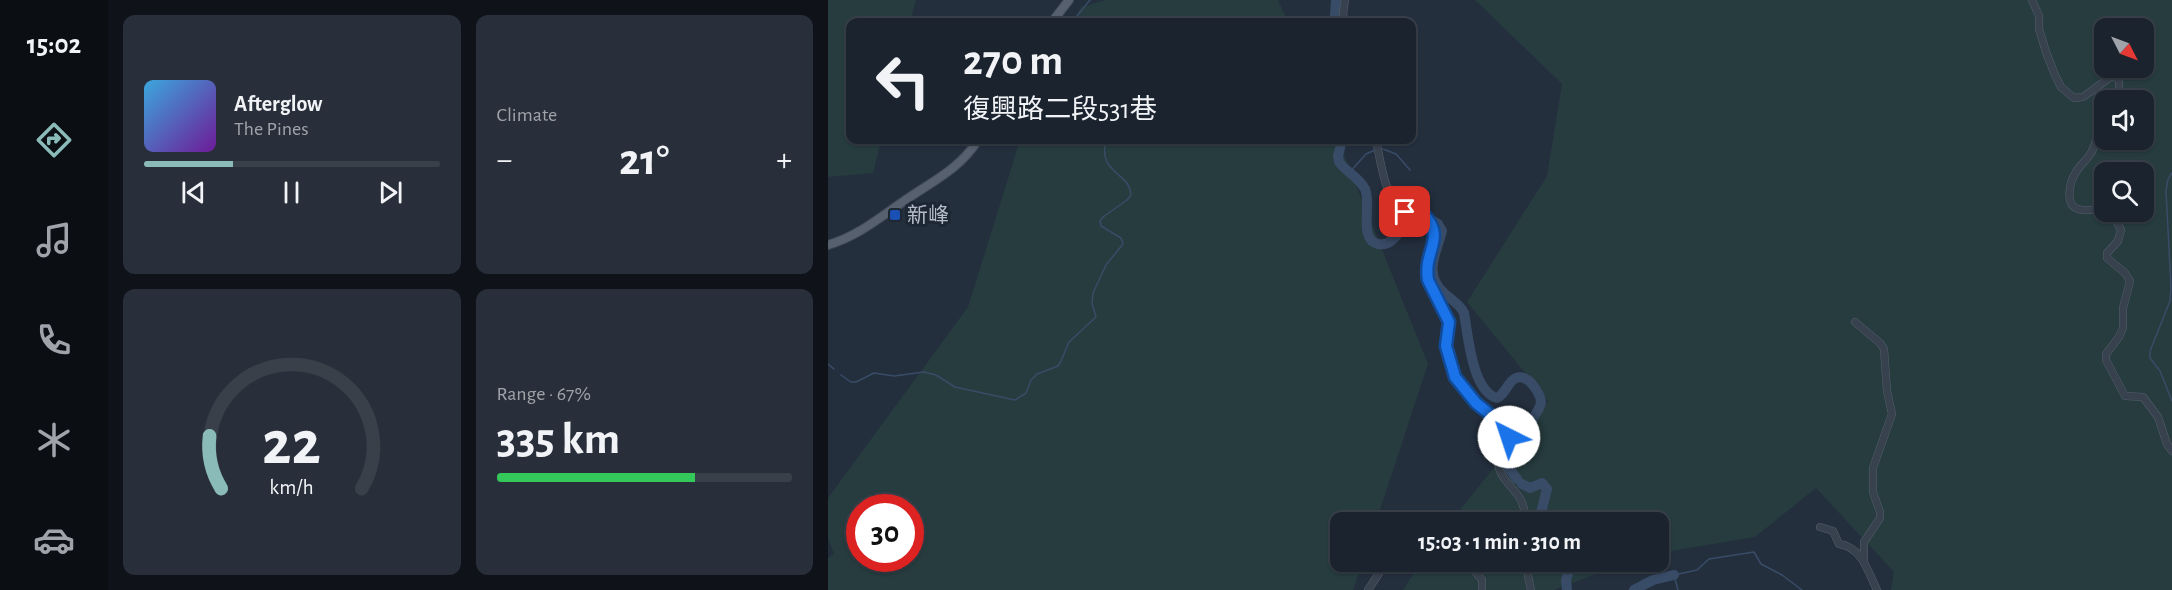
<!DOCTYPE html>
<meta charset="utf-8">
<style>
:root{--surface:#1b232e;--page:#282f3a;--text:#f1f3f6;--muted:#a0a4aa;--line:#39404a;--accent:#8bbbb9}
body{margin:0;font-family:"Alegreya Sans","Noto Sans TC",sans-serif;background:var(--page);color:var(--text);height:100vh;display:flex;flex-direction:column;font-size:22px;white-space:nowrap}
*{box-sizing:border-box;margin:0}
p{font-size:20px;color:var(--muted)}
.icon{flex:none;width:33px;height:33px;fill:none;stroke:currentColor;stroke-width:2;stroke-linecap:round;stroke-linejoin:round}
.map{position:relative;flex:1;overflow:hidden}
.details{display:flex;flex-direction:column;gap:15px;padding:15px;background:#0f1319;width:720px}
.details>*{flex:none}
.top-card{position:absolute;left:18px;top:18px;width:570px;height:126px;border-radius:12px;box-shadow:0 2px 4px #0004,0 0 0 2px var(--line);background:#1b232e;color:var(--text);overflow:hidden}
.needle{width:39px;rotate:132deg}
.fabs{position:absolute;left:1266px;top:18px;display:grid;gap:12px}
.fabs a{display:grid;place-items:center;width:60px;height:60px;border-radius:12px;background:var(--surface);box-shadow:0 2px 4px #0004,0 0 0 2px var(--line);font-size:30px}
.speed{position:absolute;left:18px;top:494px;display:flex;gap:12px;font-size:30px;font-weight:700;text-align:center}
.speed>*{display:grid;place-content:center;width:78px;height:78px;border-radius:50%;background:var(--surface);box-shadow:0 2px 4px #0004,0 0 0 2px var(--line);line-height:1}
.speed .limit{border:9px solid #d22;background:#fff;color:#111}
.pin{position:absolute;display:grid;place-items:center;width:51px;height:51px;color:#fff;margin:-26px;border-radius:12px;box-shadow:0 3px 9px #0006}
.me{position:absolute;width:66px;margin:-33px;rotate:319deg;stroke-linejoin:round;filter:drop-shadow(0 0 4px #0008)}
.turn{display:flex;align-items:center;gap:21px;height:126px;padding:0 18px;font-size:27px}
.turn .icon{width:78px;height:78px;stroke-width:2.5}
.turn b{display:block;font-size:42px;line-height:51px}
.big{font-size:45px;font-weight:700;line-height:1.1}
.details .card{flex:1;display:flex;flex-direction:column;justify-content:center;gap:9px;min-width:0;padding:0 21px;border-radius:12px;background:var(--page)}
.details .dial{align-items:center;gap:0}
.dial svg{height:156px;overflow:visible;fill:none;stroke:var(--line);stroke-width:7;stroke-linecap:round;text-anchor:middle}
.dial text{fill:var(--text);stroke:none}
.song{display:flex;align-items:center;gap:18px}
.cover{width:72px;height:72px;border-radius:9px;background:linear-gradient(135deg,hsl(200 70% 55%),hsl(280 70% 35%))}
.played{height:6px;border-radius:3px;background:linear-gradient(90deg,var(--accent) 30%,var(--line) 30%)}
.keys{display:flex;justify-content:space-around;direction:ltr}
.heat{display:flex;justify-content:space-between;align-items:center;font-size:33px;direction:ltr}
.charge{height:9px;border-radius:4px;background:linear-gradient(90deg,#34c759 67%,var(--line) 0)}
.details .tiles{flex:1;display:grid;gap:15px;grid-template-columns:repeat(2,1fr)}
.trip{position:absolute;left:502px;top:512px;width:339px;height:60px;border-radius:12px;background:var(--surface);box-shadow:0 2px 4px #0004,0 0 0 2px var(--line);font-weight:700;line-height:60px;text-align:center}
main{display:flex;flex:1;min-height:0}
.menu{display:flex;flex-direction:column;width:108px;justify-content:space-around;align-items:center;background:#0b0e12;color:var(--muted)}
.menu .icon{width:42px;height:42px}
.menu .active{color:var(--accent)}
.menu b{font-size:27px;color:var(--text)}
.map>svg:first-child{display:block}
.green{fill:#263c3f;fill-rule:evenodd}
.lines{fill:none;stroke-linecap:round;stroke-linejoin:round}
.stream{stroke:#394c67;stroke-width:1.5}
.river{stroke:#394c67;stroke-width:10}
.minor-casing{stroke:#565f6c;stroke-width:8}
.major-casing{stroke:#414a57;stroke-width:10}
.minor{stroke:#38414e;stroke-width:7}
.major{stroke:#56606e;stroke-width:8}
.route-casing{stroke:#114b97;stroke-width:15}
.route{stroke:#1a73e8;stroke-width:10}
.transit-dot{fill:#1a4fb4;stroke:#1d2633;stroke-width:2}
.labels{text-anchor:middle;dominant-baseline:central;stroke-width:6;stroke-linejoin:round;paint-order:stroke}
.poi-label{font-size:21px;fill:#b4bcc9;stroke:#1d2633;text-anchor:start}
</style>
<main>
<nav class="menu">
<b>15:02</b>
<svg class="icon active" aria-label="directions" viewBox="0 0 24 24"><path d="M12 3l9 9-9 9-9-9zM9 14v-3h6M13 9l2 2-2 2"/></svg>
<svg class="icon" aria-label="music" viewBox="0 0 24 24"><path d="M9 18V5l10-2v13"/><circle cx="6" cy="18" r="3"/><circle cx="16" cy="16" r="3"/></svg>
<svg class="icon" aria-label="phone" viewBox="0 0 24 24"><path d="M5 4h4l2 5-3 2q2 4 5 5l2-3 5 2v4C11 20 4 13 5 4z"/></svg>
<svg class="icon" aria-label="climate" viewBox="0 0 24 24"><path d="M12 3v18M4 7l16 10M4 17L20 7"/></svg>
<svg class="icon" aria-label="car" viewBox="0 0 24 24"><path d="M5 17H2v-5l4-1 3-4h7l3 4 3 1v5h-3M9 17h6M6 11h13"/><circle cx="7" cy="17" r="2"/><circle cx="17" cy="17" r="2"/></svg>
</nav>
<section class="details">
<div class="tiles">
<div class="card">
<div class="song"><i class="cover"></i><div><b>Afterglow</b><p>The Pines</p></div></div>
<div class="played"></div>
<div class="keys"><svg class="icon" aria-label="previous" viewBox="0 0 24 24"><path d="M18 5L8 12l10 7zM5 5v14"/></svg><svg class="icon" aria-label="pause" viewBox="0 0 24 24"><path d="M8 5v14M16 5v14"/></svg><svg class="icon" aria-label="next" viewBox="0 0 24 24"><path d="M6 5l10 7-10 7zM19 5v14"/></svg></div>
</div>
<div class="card"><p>Climate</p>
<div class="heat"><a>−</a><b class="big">21°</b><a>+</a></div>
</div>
<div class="card dial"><svg viewBox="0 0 100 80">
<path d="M14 69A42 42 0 1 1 86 69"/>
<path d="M14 69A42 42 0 0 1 8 42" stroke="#8bbbb9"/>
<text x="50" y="56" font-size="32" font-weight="700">22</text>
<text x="50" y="72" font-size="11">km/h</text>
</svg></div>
<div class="card"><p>Range · 67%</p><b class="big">335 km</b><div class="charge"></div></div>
</div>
</section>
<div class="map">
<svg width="1344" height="590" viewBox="0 0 1344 590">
<rect width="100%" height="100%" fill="#242f3e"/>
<g class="green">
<path d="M0,0H88L82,22H22V140H53L45,173L0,177Z"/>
<path d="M278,0H450L460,22H245L253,7Z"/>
<path d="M647,0H1344V590H1063L1066,572L988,488L927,537L831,553V522H622L720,401L639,302L719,176L734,84ZM1276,28H1316V68H1276ZM1276,100H1316V140H1276ZM1276,172H1316V212H1276Z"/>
<path d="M192,140H510L600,364L548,522H513V561H535L525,590H0V558L6,554L0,539V498L140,307ZM32,507H82V558H32Z"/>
<path d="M594,561H802L726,590H575Z"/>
</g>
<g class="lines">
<g class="stream">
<path d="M244,22L262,0"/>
<path d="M555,149L568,154L582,170"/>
<path d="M521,173L538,154L547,150"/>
<path d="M1344,173L1340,179L1338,191L1343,287L1342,301L1322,351V358L1332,371L1344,401"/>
<path d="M0,364L6,369"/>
<path d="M13,375L23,382H28L46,373L66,376L96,372L108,375L127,387L187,400L198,393L203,380L209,374L230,366L233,361L241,342L268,317L264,303L265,293L278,265L295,244L293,238L273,226L272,221L275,217L299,200L303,195C302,172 269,174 278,140"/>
<path d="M850,590L846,575L869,570L881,559L926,552L933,564L954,575L974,590"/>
</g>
<g class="river">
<path d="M508,0L507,15L510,22"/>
<path d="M514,140L510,156L511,162C518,172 531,177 537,189C544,203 530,240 550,244C555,245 559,244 563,241C570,236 575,226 581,219L593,217"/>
<path d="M600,218L610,224L614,231C608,254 595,274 616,293C623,300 632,304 636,313C640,335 644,391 669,398C678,394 679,382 688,378C694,376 700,379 704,384C721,405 710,407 701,425C697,431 695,439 691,446C687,451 682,454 679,460L681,468L689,479"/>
<path d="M694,484L702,488L714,483L719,489L712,517V522"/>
<path d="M739,590L738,580L744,561"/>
<path d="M806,590L825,580L846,575"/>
</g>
<g class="minor-casing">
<g id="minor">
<path d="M1204,0L1211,16V29L1218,52L1227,75L1233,87L1246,98L1255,97L1284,76L1291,80V100"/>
<path d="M517,22L515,14L517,0"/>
<path d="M1276,124C1267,134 1269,143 1263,153C1259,160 1252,165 1248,172C1242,181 1236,205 1250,209C1255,211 1260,210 1265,210C1278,210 1288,218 1293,230L1290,241L1279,253V258L1297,273L1302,281L1295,308V328L1291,337L1278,354V360L1297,396L1315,397L1330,417L1339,444L1344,451"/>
<path d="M548,140C552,158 557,202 576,211C581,214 588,212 595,213C622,241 589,254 601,282C606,295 620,309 621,323C622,330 619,335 618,341C616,351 622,368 627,377C634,390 646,402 658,411C666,418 677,423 682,432C680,444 668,451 670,463C673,487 699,490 697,522"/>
<path d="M1027,322L1052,343L1056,349L1059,391L1064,414L1045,468V492L1052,512V518L1036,542V561"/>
<path d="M992,527L1005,531L1011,544C1034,547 1040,572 1049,590"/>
<path d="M639,561L654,580V590"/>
<path d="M697,561L703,590"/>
<path d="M540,590L559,561"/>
</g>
</g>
<g class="major-casing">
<g id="major">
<path d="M224,22L241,0"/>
<path d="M0,245C30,236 51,218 76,201C103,182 132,169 150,140"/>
</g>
</g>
<use href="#minor" class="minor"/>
<use href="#major" class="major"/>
</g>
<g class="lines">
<g class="route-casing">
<path id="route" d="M577,212L595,213C619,239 595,250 600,280L621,322L618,346L627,377L648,403L679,428L681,437"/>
</g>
<use href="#route" class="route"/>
</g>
<rect class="transit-dot" x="61" y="209" width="12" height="12" rx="3"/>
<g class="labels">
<g class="poi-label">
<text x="79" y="215">新峰</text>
</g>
</g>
</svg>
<div class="fabs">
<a><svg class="needle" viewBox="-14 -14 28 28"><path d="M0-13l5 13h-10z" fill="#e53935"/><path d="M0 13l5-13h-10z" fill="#a0a4aa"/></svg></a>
<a><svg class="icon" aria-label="sound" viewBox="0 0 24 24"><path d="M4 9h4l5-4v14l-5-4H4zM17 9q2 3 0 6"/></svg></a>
<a><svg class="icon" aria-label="search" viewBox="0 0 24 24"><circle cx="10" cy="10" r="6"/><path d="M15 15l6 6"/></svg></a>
</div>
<div class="speed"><div class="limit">30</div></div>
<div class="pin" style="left:577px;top:212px;background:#d93025"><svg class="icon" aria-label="arrive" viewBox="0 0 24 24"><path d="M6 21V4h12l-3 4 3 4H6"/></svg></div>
<svg class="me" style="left:681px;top:437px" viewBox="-20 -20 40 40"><circle r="19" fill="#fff"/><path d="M0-13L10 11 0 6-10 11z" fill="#1a73e8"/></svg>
<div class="trip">15:03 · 1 min · 310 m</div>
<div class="top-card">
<div class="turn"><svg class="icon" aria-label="left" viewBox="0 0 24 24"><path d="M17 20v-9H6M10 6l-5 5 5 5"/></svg><div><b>270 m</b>復興路二段531巷</div></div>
</div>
</div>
</main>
